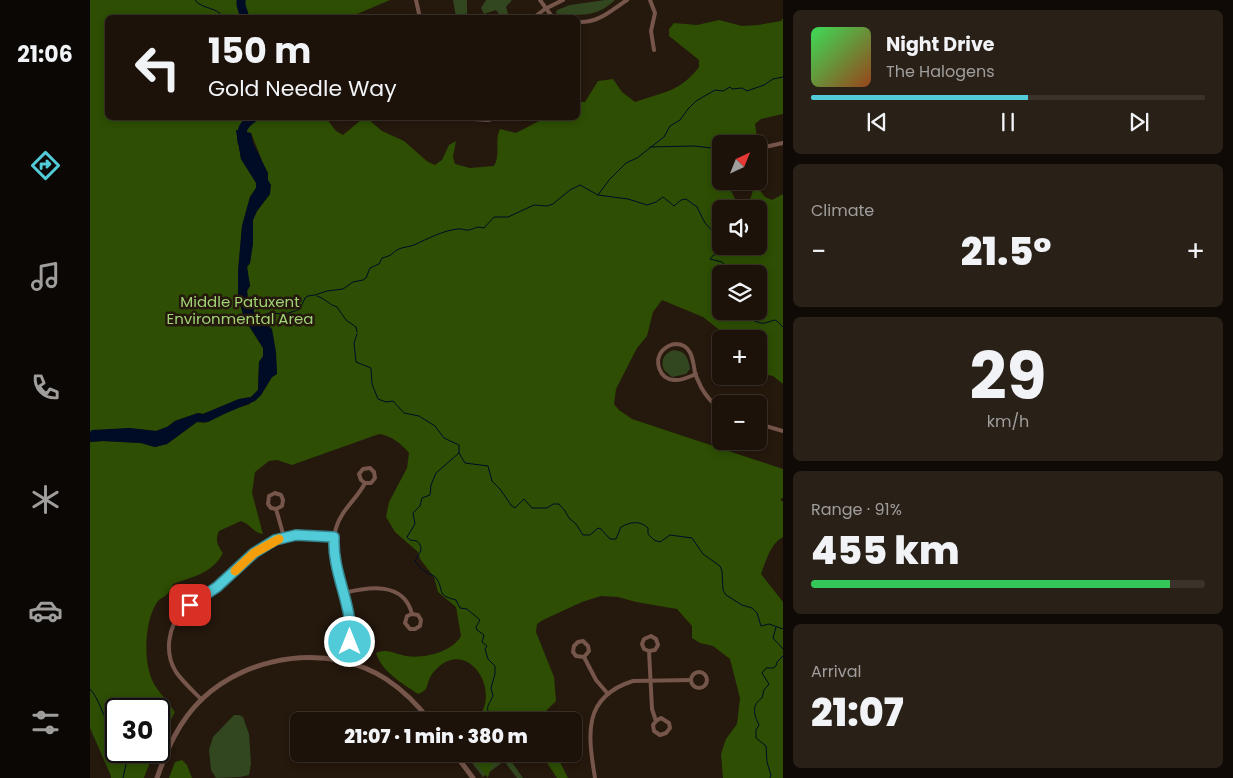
<!DOCTYPE html>
<meta charset="utf-8">
<style>
:root{--surface:#1c120a;--page:#292018;--text:#f1f3f6;--muted:#a09e9c;--line:#3a322b;--accent:#52cbd9}
body{margin:0;font-family:Poppins,sans-serif;background:var(--page);color:var(--text);height:100vh;display:flex;flex-direction:column;font-size:19px;white-space:nowrap}
*{box-sizing:border-box;margin:0}
p{font-size:16px;color:var(--muted)}
.icon{flex:none;width:28px;height:28px;fill:none;stroke:currentColor;stroke-width:2;stroke-linecap:round;stroke-linejoin:round}
.map{position:relative;flex:1;overflow:hidden}
.drawer{display:flex;flex-direction:column;gap:10px;padding:10px;background:#0f0a06;width:450px}
.drawer>*{flex:none}
.top-card{position:absolute;left:15px;top:15px;width:475px;height:105px;border-radius:8px;box-shadow:0 2px 8px #0003,0 0 0 1px var(--line);background:#1c120a;color:var(--text);overflow:hidden}
.needle{width:32px;rotate:43deg}
.controls{position:absolute;left:622px;top:135px;display:grid;gap:10px}
.controls a{display:grid;place-items:center;width:55px;height:55px;border-radius:8px;background:var(--surface);box-shadow:0 2px 8px #0003,0 0 0 1px var(--line);font-size:25px}
.speed{position:absolute;left:15px;top:698px;display:flex;gap:10px;font-size:25px;font-weight:700;text-align:center}
.speed>*{display:grid;place-content:center;width:65px;height:65px;border-radius:50%;background:var(--surface);box-shadow:0 2px 8px #0003,0 0 0 1px var(--line);line-height:1}
.speed .limit{border:2px solid #111;border-radius:8px;background:#fff;color:#111}
.pin{position:absolute;display:grid;place-items:center;width:42px;height:42px;color:#fff;margin:-21px;border-radius:10px;box-shadow:0 2px 8px #0006}
.me{position:absolute;width:55px;margin:-28px;rotate:0deg;stroke-linejoin:round;filter:drop-shadow(0 0 4px #0008)}
.turn{display:flex;align-items:center;gap:18px;height:105px;padding:0 20px;font-size:22px}
.turn .icon{width:65px;height:65px;stroke-width:2.5}
.turn b{display:block;font-size:35px;line-height:42px}
.big{font-size:38px;font-weight:800;line-height:1.1}
.drawer .widget{flex:1;display:flex;flex-direction:column;justify-content:center;gap:8px;min-width:0;padding:0 18px;border-radius:8px;background:var(--page)}
.drawer .dial{align-items:center;gap:0}
.dial b{font-size:65px;line-height:1}
.song{display:flex;align-items:center;gap:15px}
.cover{width:60px;height:60px;border-radius:8px;background:linear-gradient(135deg,hsl(130 70% 55%),hsl(20 70% 35%))}
.played{height:5px;border-radius:2px;background:linear-gradient(90deg,var(--accent) 55%,var(--line) 55%)}
.keys{display:flex;justify-content:space-around;direction:ltr}
.heat{display:flex;justify-content:space-between;align-items:center;font-size:28px;direction:ltr}
.charge{height:8px;border-radius:4px;background:linear-gradient(90deg,#34c759 91%,var(--line) 0)}
.trip{position:absolute;left:200px;top:712px;width:292px;height:50px;border-radius:8px;background:var(--surface);box-shadow:0 2px 8px #0003,0 0 0 1px var(--line);font-weight:800;line-height:50px;text-align:center}
main{display:flex;flex:1;min-height:0}
.dock{display:flex;flex-direction:column;width:90px;justify-content:space-around;align-items:center;background:#0b0704;color:var(--muted)}
.dock .icon{width:35px;height:35px}
.dock .selected{color:var(--accent)}
.dock b{font-size:22px;color:var(--text)}
.map>svg:first-child{display:block}
.green{fill:#32471f}
.forest{fill:#2d4e03;fill-rule:evenodd}
.water{fill:#000b26}
.lines{fill:none;stroke-linecap:round;stroke-linejoin:round}
.stream{stroke:#000b26;stroke-width:1}
.river{stroke:#000b26;stroke-width:9}
.minor{stroke:#76554a;stroke-width:4}
.tertiary{stroke:#76554a;stroke-width:5}
.route-casing{stroke:#35848d;stroke-width:12}
.route{stroke:#52cbd9;stroke-width:9}
.slow{stroke:#f59e0b;stroke-width:9}
.labels{text-anchor:middle;dominant-baseline:central;stroke-width:5;stroke-linejoin:round;paint-order:stroke}
.park-label{font-size:15px;fill:#a0d375;stroke:#25180d}
</style>
<main>
<nav class="dock">
<b>21:06</b>
<svg class="icon selected" aria-label="directions" viewBox="0 0 24 24"><path d="M12 3l9 9-9 9-9-9zM9 14v-3h6M13 9l2 2-2 2"/></svg>
<svg class="icon" aria-label="music" viewBox="0 0 24 24"><path d="M9 18V5l10-2v13"/><circle cx="6" cy="18" r="3"/><circle cx="16" cy="16" r="3"/></svg>
<svg class="icon" aria-label="phone" viewBox="0 0 24 24"><path d="M5 4h4l2 5-3 2q2 4 5 5l2-3 5 2v4C11 20 4 13 5 4z"/></svg>
<svg class="icon" aria-label="climate" viewBox="0 0 24 24"><path d="M12 3v18M4 7l16 10M4 17L20 7"/></svg>
<svg class="icon" aria-label="car" viewBox="0 0 24 24"><path d="M5 17H2v-5l4-1 3-4h7l3 4 3 1v5h-3M9 17h6M6 11h13"/><circle cx="7" cy="17" r="2"/><circle cx="17" cy="17" r="2"/></svg>
<svg class="icon" aria-label="filters" viewBox="0 0 24 24"><path d="M4 7h16M4 17h16"/><circle cx="9" cy="7" r="2"/><circle cx="15" cy="17" r="2"/></svg>
</nav>
<div class="map">
<svg width="693" height="778" viewBox="0 0 693 778">
<rect width="100%" height="100%" fill="#25180d"/>
<g class="green">
<path d="M363,0H377V17H366Z"/>
<path d="M396,0H422L416,7L419,17H411L406,10L394,14L391,8Z"/>
<path d="M515,0H525C507,17 494,14 471,16L466,13L467,10L480,5Z"/>
<path d="M584,350C596,351 598,358 600,369L596,374L582,377L574,370C570,360 574,353 584,350Z"/>
<path d="M144,715H149L153,717L159,734L161,764L159,775L150,777L126,778L121,770L119,750L123,737Z"/>
<path d="M375,754H462V766L452,758L421,756L419,758L433,778H427L414,761L393,777Z"/>
</g>
<g class="forest">
<path d="M0,0H300L260,17L18,18V118H236L246,131L253,135L271,120H279L292,131L314,141L338,162L345,165L352,160L359,145L366,141L363,157L365,164L380,168L404,166C411,154 404,141 410,129L426,133L455,118H488V102H495L508,81L523,79L532,92L545,102C573,92 590,92 609,67V60L579,36V29L584,23L607,25L629,20L652,26L668,25L691,21L693,18V114L671,119L665,124L668,144H631V158L627,159L631,171V181H636L645,199L658,207L665,184L675,197L682,200L693,194V384L683,376L669,373V339H641L613,317L572,300L563,312L557,336L547,348L526,389L524,404L529,410L542,419L693,469V498L690,499L693,502V537C680,544 676,561 671,574L693,602V778H633L631,754L636,739L647,724L650,698L640,659L623,646L610,643L602,638V626L587,609L546,602L528,597L511,596L492,602L453,620L447,624L446,632L464,677L466,701L454,713L455,721H385C411,697 386,650 358,661C350,664 342,672 339,680C338,682 337,688 335,690C333,692 330,693 328,694C312,683 292,672 286,653C298,648 304,654 316,656C334,659 362,652 371,636L366,607L348,592L344,577L330,559L328,552L305,532L296,517L299,502L317,468L319,453C312,444 300,435 289,434L202,465L187,460L179,461L165,472L162,493L173,534C164,533 160,524 151,521L129,531C125,540 127,545 133,553C123,573 102,577 83,584C77,600 71,595 66,604C54,624 53,664 64,684C70,694 79,703 85,712L69,742V709H26V751H64L54,778H21V776L0,728V442L13,441L51,443L65,447L77,444L107,422L115,423L149,407L158,405L171,395L182,377L187,374C185,348 186,330 164,312V308L175,305L164,299H158L157,291L160,286L157,267L160,263L163,243V220L167,211L180,194L171,158L161,133L146,130L151,159L166,182V188L160,197L152,226L148,272V297L153,314L159,326L173,348V357L169,362L168,390L161,397L149,399L113,414L108,413L85,421L77,427L66,431L39,428L0,432ZM631,209H669V246H631ZM631,274H669V311H631Z"/>
<path d="M379,754H414C402,758 401,767 398,778Z"/>
<path d="M449,754H466L478,778H467L454,758Z"/>
<path d="M92,760L97,765L102,778H79L85,762Z"/>
</g>
<path class="water" d="M146,130L161,133L163,143L178,173V180L181,185L180,194L167,211L163,220V243L160,263L157,267L160,286L157,291L158,299L171,301L176,306L164,308V312L182,329L186,352L187,374L182,377L171,395L165,401L134,414L118,422H107L77,444L65,447L51,443L13,441L0,442V432L2,430L39,428L66,431L77,427L85,421L108,413L113,414L149,399L161,397L168,390L169,362L173,356V348L159,326L153,314L148,297V272L152,226L160,197L166,188V183L151,159Z"/>
<g class="lines">
<g class="stream">
<path d="M105,0C112,10 127,6 134,18"/>
<path d="M560,147L604,146L631,149"/>
<path d="M508,195L519,180L536,163L547,158L574,137L580,126L590,120L598,109L606,101L625,90L633,91L640,87L642,89L652,88L657,91L674,85L683,79L693,77"/>
<path d="M639,246C632,256 625,251 620,259L632,262L639,270H652L654,274"/>
<path d="M227,296C235,298 239,305 247,307L256,320L266,327L267,332"/>
<path d="M666,311L665,315L661,316L662,320C666,321 670,324 675,323C687,320 683,317 693,327"/>
<path d="M168,317L179,313L195,314L205,311L210,309L215,298L218,296L225,295L237,291L253,289L263,282L273,280L276,278L280,268L289,264L292,258C305,255 300,253 309,249C313,247 319,247 324,245C337,239 354,230 368,229C371,228 376,231 379,230C387,228 385,226 394,228L404,217H418L444,205L457,206L463,204L480,190L490,185L508,195L538,199L557,205L566,202L573,197L584,206L591,200L596,199L607,207L615,223L631,240"/>
<path d="M267,334L264,343L266,362L281,368L282,384L288,399L296,402L303,401L314,413L329,416L345,426L354,438L369,445V453L375,463L398,466L402,481L410,489L421,505L425,508L434,499L442,508H457L463,504H469L475,511L479,518L486,524L493,535H500L508,528L511,529L520,539H526L531,527C540,522 550,520 558,528V534L564,540L570,542L580,535L602,538L613,554L630,566L632,571L633,590L636,595L652,605L662,608L667,613L671,626L679,624L693,629"/>
<path d="M369,453L346,473L341,485L340,495L332,498L330,506L323,513L325,524L317,537L320,540L327,541C335,549 329,553 325,561C327,564 332,570 336,572C339,575 343,574 346,578C355,590 345,595 366,600L370,608L377,609L390,620L386,627L387,630L394,635L392,642L397,646L395,649L398,659L405,666V674L401,688L403,696C396,710 395,707 404,721"/>
<path d="M686,627L683,638L693,649"/>
<path d="M0,689C11,700 17,730 26,737"/>
<path d="M33,778L39,751"/>
<path d="M680,778L681,775L677,762L676,746L666,738V730L669,725C664,715 661,705 672,698L674,690L679,684L672,673L676,668H683L686,666L687,662L693,656"/>
</g>
<g class="river">
<path d="M151,0V5L155,18"/>
<path d="M152,142C151,129 153,125 163,118"/>
</g>
<g class="minor">
<path d="M326,0L330,18"/>
<path d="M450,0L463,18"/>
<path d="M560,0L565,13L561,31L564,50"/>
<path d="M443,18L455,9L473,0"/>
<path d="M488,22C509,23 520,11 537,0"/>
<path d="M382,119L398,120L405,118"/>
<path d="M669,152L675,147L693,143"/>
<path d="M606,374C599,377 591,381 584,380C569,379 564,361 572,351C576,347 580,344 586,344C602,344 603,361 605,373C606,377 609,382 611,387C616,396 623,404 631,410"/>
<path d="M669,424L693,431"/>
<path d="M186,509L192,506L193,500L191,495L185,493L179,496L178,504L181,508L186,509L194,537"/>
<path d="M254,593C278,587 314,581 322,614L317,616L315,623L320,629H325L330,626L331,620L328,615L322,614"/>
<path d="M559,651L554,649L552,644L554,639L561,636L566,639L568,645L565,650L559,651L562,709L566,721L571,718L579,723L580,728L576,733L570,735L564,731L563,725L566,721"/>
<path d="M494,657L486,656L483,652L484,646L488,642L493,641L498,646L499,651L494,657L506,680L518,694"/>
<path d="M255,662C259,649 262,635 260,621C256,590 236,560 246,528C251,510 267,499 275,483H281L285,478L284,472L280,468L273,469L269,474L271,480L275,483"/>
<circle cx="609" cy="680" r="8"/>
<path d="M112,700C103,691 93,682 86,672C74,653 78,626 93,611C103,601 117,596 128,587C139,578 147,567 158,558C185,534 210,533 244,537"/>
<path d="M505,778C498,735 492,697 543,681L601,680"/>
</g>
<g class="tertiary">
<path d="M365,754L383,778"/>
<path d="M67,778C77,749 89,721 112,699C160,654 240,643 296,679C314,691 328,705 340,721"/>
</g>
</g>
<g class="lines">
<g class="route-casing">
<path id="route" d="M100,605L127,587L164,553L185,540L206,535L244,537C242,574 264,606 260,642"/>
</g>
<use href="#route" class="route"/>
<path class="slow" d="M145,571L164,553L189,539"/>
</g>
<g class="labels">
<g class="park-label">
<text x="150" y="301">Middle Patuxent<tspan x="150" dy="17">Environmental Area</tspan></text>
</g>
</g>
</svg>
<div class="controls">
<a><svg class="needle" viewBox="-14 -14 28 28"><path d="M0-13l5 13h-10z" fill="#e53935"/><path d="M0 13l5-13h-10z" fill="#a09e9c"/></svg></a>
<a><svg class="icon" aria-label="sound" viewBox="0 0 24 24"><path d="M4 9h4l5-4v14l-5-4H4zM17 9q2 3 0 6"/></svg></a>
<a><svg class="icon" aria-label="layers" viewBox="0 0 24 24"><path d="M12 4l9 5-9 5-9-5zM3 14l9 5 9-5"/></svg></a>
<a>+</a>
<a>−</a>
</div>
<div class="speed"><div class="limit">30</div></div>
<div class="pin" style="left:100px;top:605px;background:#d93025"><svg class="icon" aria-label="arrive" viewBox="0 0 24 24"><path d="M6 21V4h12l-3 4 3 4H6"/></svg></div>
<svg class="me" style="left:260px;top:642px" viewBox="-20 -20 40 40"><circle r="17" fill="#52cbd9" stroke="#fff" stroke-width="3"/><path d="M0-11L8 9 0 5-8 9z" fill="#fff"/></svg>
<div class="trip">21:07 · 1 min · 380 m</div>
<div class="top-card">
<div class="turn"><svg class="icon" aria-label="left" viewBox="0 0 24 24"><path d="M17 20v-9H6M10 6l-5 5 5 5"/></svg><div><b>150 m</b>Gold Needle Way</div></div>
</div>
</div>
<section class="drawer">
<div class="widget">
<div class="song"><i class="cover"></i><div><b>Night Drive</b><p>The Halogens</p></div></div>
<div class="played"></div>
<div class="keys"><svg class="icon" aria-label="previous" viewBox="0 0 24 24"><path d="M18 5L8 12l10 7zM5 5v14"/></svg><svg class="icon" aria-label="pause" viewBox="0 0 24 24"><path d="M8 5v14M16 5v14"/></svg><svg class="icon" aria-label="next" viewBox="0 0 24 24"><path d="M6 5l10 7-10 7zM19 5v14"/></svg></div>
</div>
<div class="widget"><p>Climate</p>
<div class="heat"><a>−</a><b class="big">21.5°</b><a>+</a></div>
</div>
<div class="widget dial"><b>29</b><p>km/h</p></div>
<div class="widget"><p>Range · 91%</p><b class="big">455 km</b><div class="charge"></div></div>
<div class="widget"><p>Arrival</p><b class="big">21:07</b></div>
</section>
</main>
